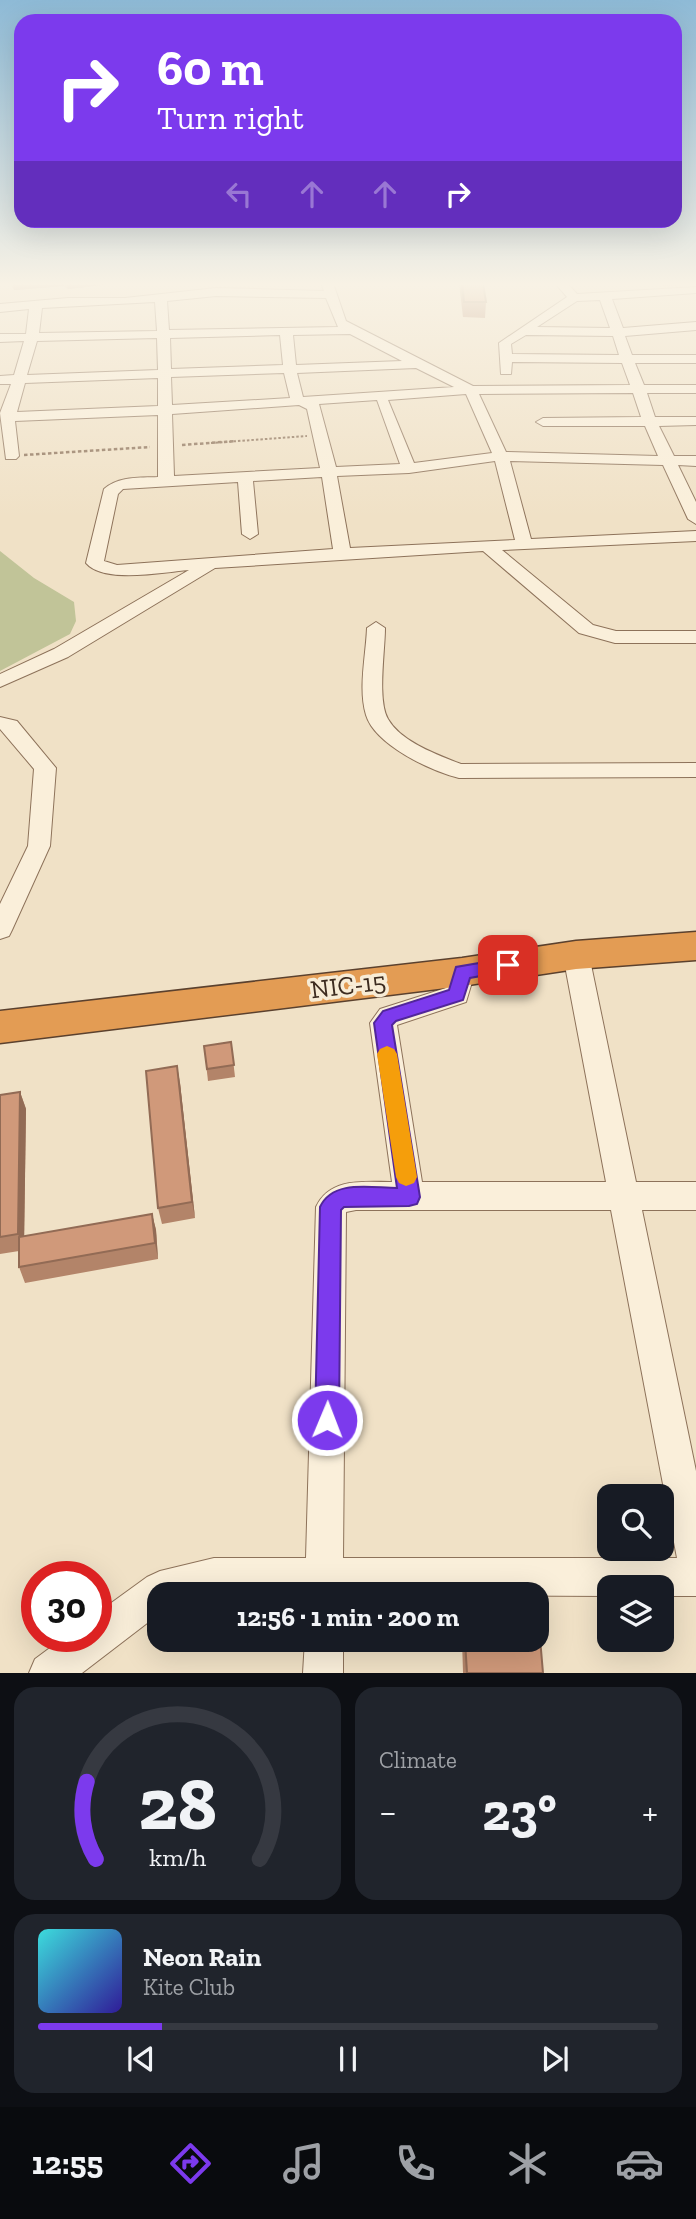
<!DOCTYPE html>
<meta charset="utf-8">
<style>
:root{--surface:#171b24;--page:#20242c;--text:#f1f3f6;--muted:#9ea1a6;--line:#363941;--accent:#7c3aed}
body{margin:0;font-family:"Zilla Slab",serif;background:var(--page);color:var(--text);height:100vh;display:flex;flex-direction:column;font-size:26px;white-space:nowrap}
*{box-sizing:border-box;margin:0}
p{font-size:23px;color:var(--muted)}
.icon{flex:none;width:38px;height:38px;fill:none;stroke:currentColor;stroke-width:2;stroke-linecap:round;stroke-linejoin:round}
.map{position:relative;height:1673px;overflow:hidden}
.drawer{display:flex;flex-direction:column;gap:14px;padding:14px;background:#0d0f14;flex:1}
.drawer>*{flex:none}
.top-card{position:absolute;left:14px;top:14px;width:668px;height:214px;border-radius:21px;box-shadow:0 7px 28px #0002;background:#7c3aed;color:#fff;overflow:hidden}
.fabs{position:absolute;left:597px;top:1484px;display:grid;gap:14px}
.fabs a{display:grid;place-items:center;width:77px;height:77px;border-radius:14px;background:var(--surface);box-shadow:0 7px 28px #0002;font-size:35px}
.speed{position:absolute;left:21px;top:1561px;display:flex;gap:14px;font-size:35px;font-weight:700;text-align:center}
.speed>*{display:grid;place-content:center;width:91px;height:91px;border-radius:50%;background:var(--surface);box-shadow:0 7px 28px #0002;line-height:1}
.speed .limit{border:10px solid #d22;background:#fff;color:#111}
.pin{position:absolute;display:grid;place-items:center;width:60px;height:60px;color:#fff;margin:-30px;border-radius:14px;box-shadow:0 4px 10px #0006}
.me{position:absolute;width:77px;margin:-38px;rotate:1deg;stroke-linejoin:round;filter:drop-shadow(0 0 5px #0008)}
.turn{display:flex;align-items:center;gap:24px;height:147px;padding:0 28px;font-size:32px}
.turn .icon{width:91px;height:91px;stroke-width:2.5}
.turn b{display:block;font-size:49px;line-height:60px}
.lanes{display:flex;align-items:center;height:66px;padding:0 28px;background:#0003;justify-content:center;gap:35px;direction:ltr}
.lanes .off{opacity:.35}
.big{font-size:52px;font-weight:700;line-height:1.1}
.drawer .tile{flex:1;display:flex;flex-direction:column;justify-content:center;gap:10px;min-width:0;padding:0 24px;border-radius:21px;background:var(--page)}
.drawer .dial{align-items:center;gap:0}
.dial svg{height:182px;overflow:visible;fill:none;stroke:var(--line);stroke-width:7;stroke-linecap:round;text-anchor:middle}
.dial text{fill:var(--text);stroke:none}
.song{display:flex;align-items:center;gap:21px}
.cover{width:84px;height:84px;border-radius:10px;background:linear-gradient(135deg,hsl(180 70% 55%),hsl(250 70% 35%))}
.played{height:7px;border-radius:4px;background:linear-gradient(90deg,var(--accent) 20%,var(--line) 20%)}
.keys{display:flex;justify-content:space-around;direction:ltr}
.heat{display:flex;justify-content:space-between;align-items:center;font-size:38px;direction:ltr}
.drawer .tiles{flex:1;display:grid;gap:14px;grid-template-columns:1fr 1fr}
.tile:last-child{grid-column:span 2}
.trip{position:absolute;left:147px;top:1582px;width:402px;height:70px;border-radius:21px;background:var(--surface);box-shadow:0 7px 28px #0002;font-weight:700;line-height:70px;text-align:center}
.tab-bar{display:flex;height:112px;justify-content:space-around;align-items:center;background:#090b0e;color:var(--muted)}
.tab-bar .icon{width:49px;height:49px}
.tab-bar .current{color:var(--accent)}
.tab-bar b{font-size:32px;color:var(--text)}
.map>svg:first-child{display:block}
.cemetery{fill:#c1c498}
.lines{fill:none;stroke-linecap:round;stroke-linejoin:round}
.minor-casing{stroke:#8d725a;stroke-width:2}
.highway-casing{stroke:#5b412e;stroke-width:3}
.path-far1{stroke:#8d725a;stroke-width:2;stroke-dasharray:2.5 2;stroke-linecap:butt}
.path{stroke:#8d725a;stroke-width:2.5;stroke-dasharray:3.5 2.5;stroke-linecap:butt}
.minor{fill:#faefda;fill-rule:evenodd}
.highway{fill:#e39c54;fill-rule:evenodd}
.wall{fill:#b38469}
.shaded-wall{fill:#926b55}
.building{fill:#d0997a;stroke:#926b55;stroke-width:2}
.route{fill:#7c3aed;stroke:#51269a;stroke-width:2}
.slow{fill:#f59e0b}
.labels{text-anchor:middle;dominant-baseline:central;stroke-width:7;stroke-linejoin:round;paint-order:stroke}
.street-label{font-size:26px;fill:#3c2b1f;stroke:#f7ecd6}
</style>
<div class="map">
<svg width="696" height="1673" viewBox="0 0 696 1673">
<rect width="100%" height="100%" fill="#f0e1c6"/>
<path class="cemetery" d="M0,551L34,578L74,602L76,621L70,634L0,671Z"/>
<g class="lines">
<g class="minor-casing">
<g id="minor">
<path d="M321,283H333L346,321L473,386L630,385L622,363L512,362L511,374H501L499,343L567,297L555,283H567L577,294L696,287V293L612,299L623,328L696,322V330L625,336L632,355H696V363H635L644,385H696V393H647L655,417H696V425L659,426L674,456H696V466L678,465L696,502V524L688,519L663,465L510,461L531,539L696,531V541L502,550L593,625L616,631H696V643H615L579,633L483,551L215,568L68,657L0,687V674L54,649L189,570C164,572 104,584 86,563L104,489C119,476 139,478 158,477V415L15,421L19,456L16,459H6L0,413L11,384H0V376L14,375L24,341L0,342V334H26L29,309L0,312V304L68,298H125L216,288L324,291ZM216,296L326,298L338,327L169,330L167,301ZM600,300L610,328L537,327L577,301ZM155,302L157,331L39,333L42,308ZM350,334L402,361L296,365L293,335ZM280,335L283,365L171,369L170,338ZM526,335L613,336L619,355L512,354L511,344ZM157,338L158,370L27,375L37,341ZM416,368L454,387L303,397L297,373ZM284,373L290,398L172,405L171,377ZM158,378V406L17,412L25,383ZM633,393L641,417L543,418L536,422L543,426H645L658,456L506,452L479,394ZM466,394L492,453L414,463L388,400ZM377,400L400,464L336,467L319,404ZM299,405L307,409L320,468L174,476L172,414ZM495,461L515,540L350,548L337,476L409,473ZM322,477L333,549L117,565L104,561L118,494L123,489L238,482L242,534L250,539L258,534L253,481Z"/>
<path d="M376,622L385,628C385,651 377,700 388,719C401,742 438,755 461,764L696,763V777L459,778C431,771 375,745 366,715C358,689 366,655 367,628Z"/>
<path d="M0,717L17,721L56,768L50,846L12,930L9,936L0,939V904L28,846L34,769L0,729Z"/>
<path d="M576,946L585,948L589,955L636,1182H696V1210H642L696,1471V1596H662V1587H609V1596L159,1594V1614L82,1673H29L35,1659L66,1636H96V1614L147,1577L160,1571L214,1558H306L316,1207C330,1177 363,1182 392,1182L370,1023L380,1009L446,988L453,965L462,962L471,965L475,972L466,1002L397,1025L422,1182H606L563,955L567,948ZM356,1210H611L677,1558H343L346,1212Z"/>
<path d="M305,1640H343V1673H303Z"/>
</g>
</g>
<g class="highway-casing">
<path id="highway" d="M696,932V960L576,969L462,986L0,1043V1011L462,958L576,941Z"/>
</g>
<path class="path-far1" d="M211,443L307,436"/>
<g class="path">
<path d="M182,445L236,441"/>
<path d="M24,455L150,447"/>
</g>
<use href="#minor" class="minor"/>
<use href="#highway" class="highway"/>
</g>
<g class="wall">
<path d="M10,283H120L68,289L64,286L14,290Z"/>
<path d="M459,283H483L486,302L485,318L463,317Z"/>
<path d="M661,283H696V285L663,286Z"/>
<path d="M231,1042L235,1077L208,1081L204,1046Z"/>
<path d="M180,1083L195,1218L162,1224L158,1208Z"/>
<path d="M20,1092L26,1109L24,1236L152,1214L156,1230L158,1259L25,1283L19,1267V1251L0,1254V1095Z"/>
<path d="M462,1640H537L543,1673H463Z"/>
</g>
<g class="shaded-wall">
<path d="M13,283H63L64,286L14,290Z"/>
<path d="M67,283H120L68,289Z"/>
<path d="M124,283H143L124,285Z"/>
<path d="M177,1066L180,1083L195,1218L192,1202Z"/>
<path d="M20,1092L26,1109L24,1250L18,1234Z"/>
<path d="M152,1214L156,1230L158,1259L155,1243Z"/>
</g>
<g class="building">
<path d="M462,283H483L486,302H464Z"/>
<path d="M231,1042L234,1065L207,1069L204,1046Z"/>
<path d="M177,1066L192,1202L158,1208L146,1071Z"/>
<path d="M20,1092L18,1234L0,1237V1095Z"/>
<path d="M152,1214L155,1243L19,1267V1237Z"/>
<path d="M463,1593L507,1594H463Z"/>
<path d="M537,1603L543,1673H467L465,1640H537Z"/>
</g>
<linearGradient id="sky" x2="0" y2="1"><stop stop-color="#8ebad6"/><stop offset="0.55" stop-color="#f8f2e5"/><stop offset="1" stop-color="#f8f2e5" stop-opacity="0"/></linearGradient>
<rect width="696" height="517" fill="url(#sky)"/>
<path class="route" d="M508,958L514,960L517,965L514,970L470,978L463,1000L396,1021L392,1025L420,1197L417,1204L409,1206L344,1207L341,1210L339,1420L335,1428L327,1432L318,1428L315,1420L320,1207C333,1179 371,1188 397,1188L374,1023L383,1011L449,990L456,967Z"/>
<path class="slow" d="M387,1046L394,1049L397,1054L417,1177L414,1183L406,1186L399,1183L396,1177L377,1054L380,1049Z"/>
<g class="labels">
<g class="street-label">
<text transform="translate(348 985) rotate(-7)">NIC-15</text>
</g>
</g>
</svg>
<div class="fabs">
<a><svg class="icon" aria-label="search" viewBox="0 0 24 24"><circle cx="10" cy="10" r="6"/><path d="M15 15l6 6"/></svg></a>
<a><svg class="icon" aria-label="layers" viewBox="0 0 24 24"><path d="M12 4l9 5-9 5-9-5zM3 14l9 5 9-5"/></svg></a>
</div>
<div class="speed"><div class="limit">30</div></div>
<div class="pin" style="left:508px;top:965px;background:#d93025"><svg class="icon" aria-label="arrive" viewBox="0 0 24 24"><path d="M6 21V4h12l-3 4 3 4H6"/></svg></div>
<svg class="me" style="left:327px;top:1420px" viewBox="-20 -20 40 40"><circle r="17" fill="#7c3aed" stroke="#fff" stroke-width="3"/><path d="M0-11L8 9 0 5-8 9z" fill="#fff"/></svg>
<div class="trip">12:56 · 1 min · 200 m</div>
<div class="top-card">
<div class="turn"><svg class="icon" aria-label="right" viewBox="0 0 24 24"><path d="M7 20v-9h11M14 6l5 5-5 5"/></svg><div><b>60 m</b>Turn right</div></div>
<div class="lanes"><svg class="icon off" aria-label="left" viewBox="0 0 24 24"><path d="M17 20v-9H6M10 6l-5 5 5 5"/></svg><svg class="icon off" aria-label="ahead" viewBox="0 0 24 24"><path d="M12 20V5M6 11l6-6 6 6"/></svg><svg class="icon off" aria-label="ahead" viewBox="0 0 24 24"><path d="M12 20V5M6 11l6-6 6 6"/></svg><svg class="icon" aria-label="right" viewBox="0 0 24 24"><path d="M7 20v-9h11M14 6l5 5-5 5"/></svg></div>
</div>
</div>
<section class="drawer">
<div class="tiles">
<div class="tile dial"><svg viewBox="0 0 100 80">
<path d="M14 69A42 42 0 1 1 86 69"/>
<path d="M14 69A42 42 0 0 1 10 35" stroke="#7c3aed"/>
<text x="50" y="56" font-size="32" font-weight="700">28</text>
<text x="50" y="72" font-size="11">km/h</text>
</svg></div>
<div class="tile"><p>Climate</p>
<div class="heat"><a>−</a><b class="big">23°</b><a>+</a></div>
</div>
<div class="tile">
<div class="song"><i class="cover"></i><div><b>Neon Rain</b><p>Kite Club</p></div></div>
<div class="played"></div>
<div class="keys"><svg class="icon" aria-label="previous" viewBox="0 0 24 24"><path d="M18 5L8 12l10 7zM5 5v14"/></svg><svg class="icon" aria-label="pause" viewBox="0 0 24 24"><path d="M8 5v14M16 5v14"/></svg><svg class="icon" aria-label="next" viewBox="0 0 24 24"><path d="M6 5l10 7-10 7zM19 5v14"/></svg></div>
</div>
</div>
</section>
<nav class="tab-bar">
<b>12:55</b>
<svg class="icon current" aria-label="directions" viewBox="0 0 24 24"><path d="M12 3l9 9-9 9-9-9zM9 14v-3h6M13 9l2 2-2 2"/></svg>
<svg class="icon" aria-label="music" viewBox="0 0 24 24"><path d="M9 18V5l10-2v13"/><circle cx="6" cy="18" r="3"/><circle cx="16" cy="16" r="3"/></svg>
<svg class="icon" aria-label="phone" viewBox="0 0 24 24"><path d="M5 4h4l2 5-3 2q2 4 5 5l2-3 5 2v4C11 20 4 13 5 4z"/></svg>
<svg class="icon" aria-label="climate" viewBox="0 0 24 24"><path d="M12 3v18M4 7l16 10M4 17L20 7"/></svg>
<svg class="icon" aria-label="car" viewBox="0 0 24 24"><path d="M5 17H2v-5l4-1 3-4h7l3 4 3 1v5h-3M9 17h6M6 11h13"/><circle cx="7" cy="17" r="2"/><circle cx="17" cy="17" r="2"/></svg>
</nav>
